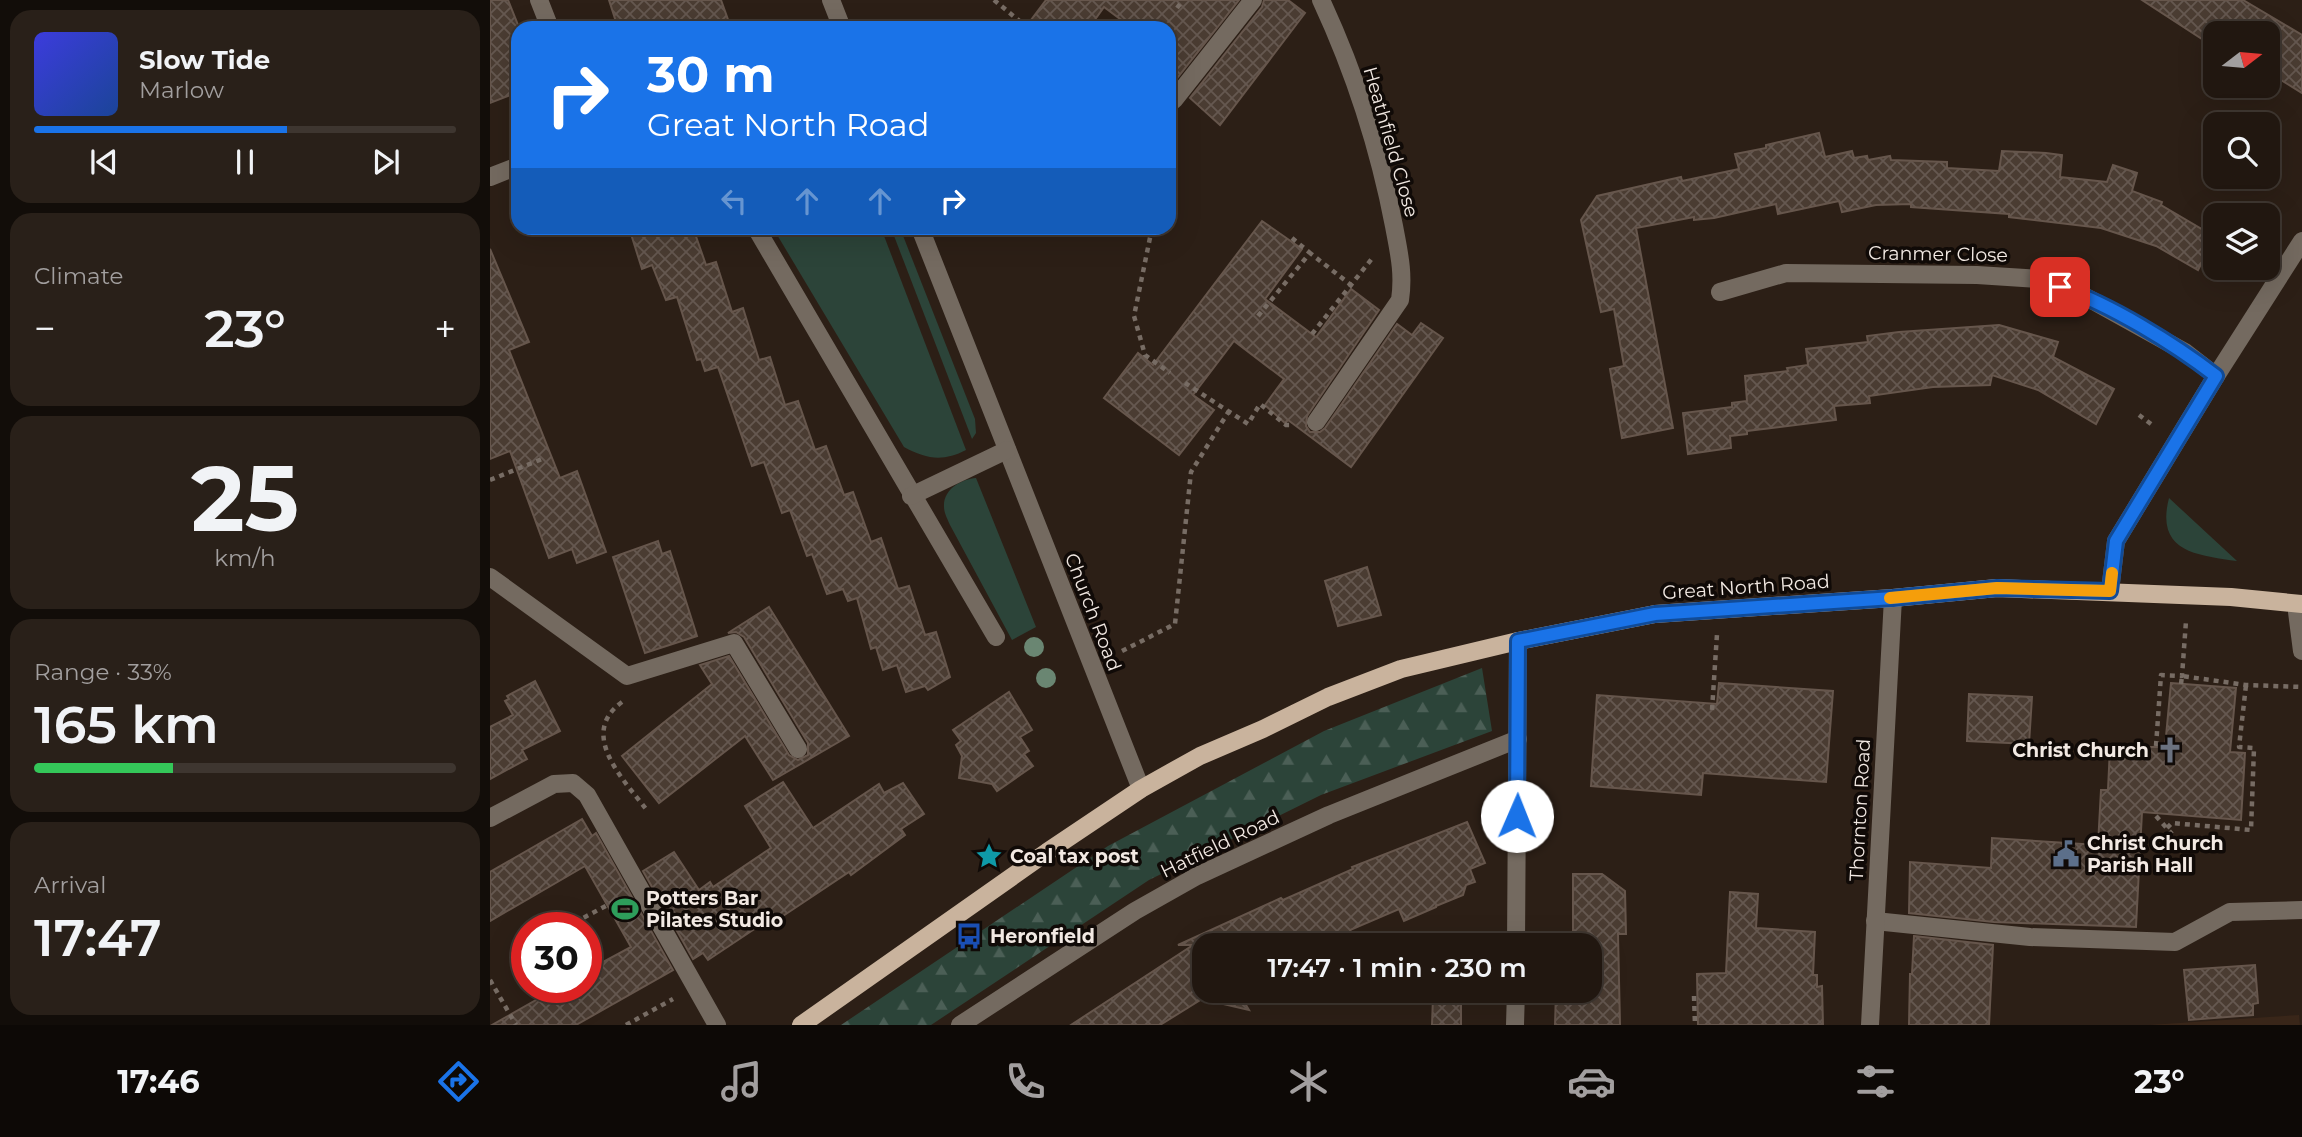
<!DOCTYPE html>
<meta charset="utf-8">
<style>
:root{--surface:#211710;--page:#292019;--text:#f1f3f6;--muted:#a29f9f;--line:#3e3630;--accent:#1a73e8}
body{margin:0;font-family:Montserrat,sans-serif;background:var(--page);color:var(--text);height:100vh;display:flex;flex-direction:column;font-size:26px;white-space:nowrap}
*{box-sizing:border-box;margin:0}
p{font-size:23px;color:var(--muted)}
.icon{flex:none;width:38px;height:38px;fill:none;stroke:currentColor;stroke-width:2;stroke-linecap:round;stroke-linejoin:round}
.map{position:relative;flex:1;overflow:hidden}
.side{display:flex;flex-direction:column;gap:10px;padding:10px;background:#120d09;width:490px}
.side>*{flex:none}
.top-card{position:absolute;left:21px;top:21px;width:665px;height:214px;border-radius:21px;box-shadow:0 7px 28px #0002,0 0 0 2px var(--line);background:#1a73e8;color:#fff;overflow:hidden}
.needle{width:46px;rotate:74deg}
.fabs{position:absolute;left:1713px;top:21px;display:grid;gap:14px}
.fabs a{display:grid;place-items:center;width:77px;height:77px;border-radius:14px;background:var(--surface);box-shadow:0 7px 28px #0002,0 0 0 2px var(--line);font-size:35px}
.speed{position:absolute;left:21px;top:912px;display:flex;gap:14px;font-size:35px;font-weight:700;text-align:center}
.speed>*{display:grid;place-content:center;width:91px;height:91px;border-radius:50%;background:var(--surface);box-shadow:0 7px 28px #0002,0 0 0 2px var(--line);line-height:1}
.speed .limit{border:10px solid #d22;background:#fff;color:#111}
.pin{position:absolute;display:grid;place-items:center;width:60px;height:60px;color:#fff;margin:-30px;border-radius:14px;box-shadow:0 4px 10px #0006}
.me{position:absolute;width:77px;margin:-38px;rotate:1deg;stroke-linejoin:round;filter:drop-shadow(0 0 5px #0008)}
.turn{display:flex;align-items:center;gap:24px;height:147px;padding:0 21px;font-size:32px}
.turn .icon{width:91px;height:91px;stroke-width:2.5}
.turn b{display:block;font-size:49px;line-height:60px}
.lanes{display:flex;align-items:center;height:66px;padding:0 21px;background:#0003;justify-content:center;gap:35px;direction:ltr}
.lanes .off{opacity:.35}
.big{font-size:52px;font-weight:600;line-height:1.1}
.side .card{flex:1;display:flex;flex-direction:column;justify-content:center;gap:10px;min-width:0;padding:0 24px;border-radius:21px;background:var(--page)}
.side .dial{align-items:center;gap:0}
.dial b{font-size:91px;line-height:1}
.song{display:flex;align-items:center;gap:21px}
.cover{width:84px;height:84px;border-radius:10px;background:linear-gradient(135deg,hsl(240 70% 55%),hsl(220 70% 35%))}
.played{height:7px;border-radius:4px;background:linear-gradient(90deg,var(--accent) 60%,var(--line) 60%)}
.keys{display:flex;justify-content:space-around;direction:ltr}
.heat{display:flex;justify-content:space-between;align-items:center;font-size:38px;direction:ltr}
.charge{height:10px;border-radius:5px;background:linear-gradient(90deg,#34c759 33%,var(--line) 0)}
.trip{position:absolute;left:702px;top:933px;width:410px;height:70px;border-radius:21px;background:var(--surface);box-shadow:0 7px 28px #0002,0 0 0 2px var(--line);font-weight:600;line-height:70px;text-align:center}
.dock{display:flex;height:112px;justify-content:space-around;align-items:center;background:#0d0906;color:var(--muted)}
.dock .icon{width:49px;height:49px}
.dock .current{color:var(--accent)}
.dock b{font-size:32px;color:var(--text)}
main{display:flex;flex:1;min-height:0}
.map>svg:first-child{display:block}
.built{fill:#392619}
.grass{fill:#2c4439}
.forest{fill:url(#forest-firs)}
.building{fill:url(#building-cross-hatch);stroke:#66564c;stroke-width:2}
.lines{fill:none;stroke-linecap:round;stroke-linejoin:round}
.path{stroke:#776c64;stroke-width:4.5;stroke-dasharray:5 5;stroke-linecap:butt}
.minor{stroke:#746a60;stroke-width:18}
.major{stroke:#c9b39d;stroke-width:18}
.tree{fill:#6a8672}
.route-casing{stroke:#114b97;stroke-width:18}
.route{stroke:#1a73e8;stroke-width:12}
.slow{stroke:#f59e0b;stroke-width:12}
.labels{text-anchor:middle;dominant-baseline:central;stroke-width:7;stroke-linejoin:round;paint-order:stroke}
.street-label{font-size:19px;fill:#f2e9e3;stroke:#100a07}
.poi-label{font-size:19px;font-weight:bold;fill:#f2e9e3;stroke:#100a07;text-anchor:start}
</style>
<main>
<section class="side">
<div class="card">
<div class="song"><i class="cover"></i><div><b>Slow Tide</b><p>Marlow</p></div></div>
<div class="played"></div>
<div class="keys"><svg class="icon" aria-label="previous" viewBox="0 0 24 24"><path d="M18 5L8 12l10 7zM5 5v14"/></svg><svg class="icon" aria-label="pause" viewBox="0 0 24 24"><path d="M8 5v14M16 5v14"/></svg><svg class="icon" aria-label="next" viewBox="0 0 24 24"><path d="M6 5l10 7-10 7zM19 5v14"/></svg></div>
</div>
<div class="card"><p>Climate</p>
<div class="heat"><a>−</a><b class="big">23°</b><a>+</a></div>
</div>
<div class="card dial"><b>25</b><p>km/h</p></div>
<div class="card"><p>Range · 33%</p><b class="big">165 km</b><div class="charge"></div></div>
<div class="card"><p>Arrival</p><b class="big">17:47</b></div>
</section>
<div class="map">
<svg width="1812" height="1025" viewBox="0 0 1812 1025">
<defs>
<pattern id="forest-firs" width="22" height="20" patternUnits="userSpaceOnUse" patternTransform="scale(1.75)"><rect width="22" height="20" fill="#2c4439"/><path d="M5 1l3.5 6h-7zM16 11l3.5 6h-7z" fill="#4b5f56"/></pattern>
<pattern id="building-cross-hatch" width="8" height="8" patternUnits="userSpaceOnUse" patternTransform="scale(1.75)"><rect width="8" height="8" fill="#4a3c32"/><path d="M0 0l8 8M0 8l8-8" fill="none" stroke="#655850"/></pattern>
</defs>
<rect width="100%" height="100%" fill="#2c1f16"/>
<path class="built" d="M1809,1015L1810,1025H1659Z"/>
<g class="grass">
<path d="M283,228H391L476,450C453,462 436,459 414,447Z"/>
<path d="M401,228H410L485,419L486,433L482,439Z"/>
<path d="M486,478L546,627L522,640L460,525C458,520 454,513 454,507C453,489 472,479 486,478Z"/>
<path d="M1679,498L1747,561C1707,555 1665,552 1679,498Z"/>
</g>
<path class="forest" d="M992,668L1002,731L831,795L659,880L441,1025H351L618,846L834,731Z"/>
<g class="building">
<path d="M0,0H18L28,25V92L0,103Z"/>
<path d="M119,0H231L241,28H128Z"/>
<path d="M556,0H749L684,82L679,78V28H642L614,7L599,28H535Z"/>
<path d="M774,0H798L815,13L730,125L700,98L772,7Z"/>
<path d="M1652,0H1753L1812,35V93L1778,72V33H1715L1712,39Z"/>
<path d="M1329,133L1335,157L1362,151L1364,158L1377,156L1378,160L1400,156L1401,160L1457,162V168L1509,171L1512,151L1556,153L1572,155L1570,177L1617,182L1623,165L1647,173L1642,191L1672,202L1671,205L1725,237L1708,270L1666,246L1611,228L1519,217V214L1421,207V204L1386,205L1352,212L1349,201L1288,214L1286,204L1224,218L1204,220V217L1146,228L1183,428L1132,438L1120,369L1134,366L1124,309L1111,312L1091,220L1107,196L1191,177L1192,181L1249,169L1245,154L1276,148V145Z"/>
<path d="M772,221L812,249L775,299L826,337L861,289L889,310L817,416L816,426L820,432H830L835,428L907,324L922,335L931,323L953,338L861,467L798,420L795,423L775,405L794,379L744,341L703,395L724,410L689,455L614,398L648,353L663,365Z"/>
<path d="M159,228H203L216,265L226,262L242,312L253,308L269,360L280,357L295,405L308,401L325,450L336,446L354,495L363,492L381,542L391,538L408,589L419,586L435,635L446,632L460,677L438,690L435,686L416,692L407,665L393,670L386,647L381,649L367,598L358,601L353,589L337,594L322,554L317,556L300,510L292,513L274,462L262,466L228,367L215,371L211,359L207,360L187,297L176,300L162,265L152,269L141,234Z"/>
<path d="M0,249L39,342L19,350L70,478L87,471L116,552L87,563L82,549L59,558L20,451L0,459Z"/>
<path d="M1509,325L1568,342L1563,357L1624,389L1606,424L1548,390L1502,375L1500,385L1443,387L1379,396L1380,403L1344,406L1346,420L1257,431V434L1240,436L1241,448L1198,454L1193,413L1242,407V403L1257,401L1255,376L1298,371L1297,368L1318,365L1316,349L1378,342L1377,336L1409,332Z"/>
<path d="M168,541L172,554L180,551L207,636L155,653L123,557Z"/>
<path d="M877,567L891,615L848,626L835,581Z"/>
<path d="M279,607L359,736L283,780L255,736L169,803L132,756L222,684L210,665L239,656L299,755L308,760L318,755V743L254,637L246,632L238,633Z"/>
<path d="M45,681L70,731L32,750L37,759L0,779V727L23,715L15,701L19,699L17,696Z"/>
<path d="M1229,683L1343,691L1336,782L1213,773L1211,795L1101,786L1107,695L1227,704Z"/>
<path d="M1681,683L1746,688L1740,752L1755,753L1751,820L1652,812L1646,927L1504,922L1419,913L1420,862L1501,868L1502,838L1608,845L1611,790H1618L1620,747H1675Z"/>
<path d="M519,692L542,730L530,737L539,751L534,754L543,766L507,791L502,784L469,778L472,756L466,745L471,741L463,730Z"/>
<path d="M1479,694L1542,697L1539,744L1477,741Z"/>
<path d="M293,782L323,828L389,784L394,793L413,783L434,814L411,829L415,835L361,875L359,872L287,920L284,916L218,960L213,953L203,959L153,871L184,852L209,890L220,882L223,887L281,848L255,806Z"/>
<path d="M92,819L102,836L106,833L183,970L86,1025H2L69,987H96V971L141,947L95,866L0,921V872Z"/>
<path d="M977,822L995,863L980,869L985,882L976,885L973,895L946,906V907L914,921L909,909L860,930L863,937L844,945H714V990H747L759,1010L712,999L670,1025H581L703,945H688L791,898L793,900L863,869L862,867Z"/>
<path d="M1083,874H1112L1135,891L1136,934H1128L1130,1025H1065L1066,990H1099V945H1083Z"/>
<path d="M1240,892L1268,894L1266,928L1325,932L1323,975H1327V987L1332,986L1333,1025H1208L1207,974L1236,973Z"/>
<path d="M1424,936L1503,945L1499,1025H1419L1420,974H1422Z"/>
<path d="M1765,965L1768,1003L1763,1004V1015L1699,1020L1694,970Z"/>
<path d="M943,997H971V1025H942Z"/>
</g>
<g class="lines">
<g class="path">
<path d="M504,0L538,28"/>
<path d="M687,8L693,0"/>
<path d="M662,228L644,316L655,355L680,373"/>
<path d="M802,238L820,253"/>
<path d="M768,316L820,253L861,285"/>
<path d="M822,334L884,256"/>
<path d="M695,383L758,424L770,404L796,425H801"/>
<path d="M1649,415L1665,427"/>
<path d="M0,480L52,459"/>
<path d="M632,651L685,624L701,472L739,411"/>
<path d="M1691,684L1692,676L1756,685L1812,687"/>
<path d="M132,702C88,734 133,779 156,809"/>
<path d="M1222,710L1227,634"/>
<path d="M1666,746L1671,675L1692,676L1696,621"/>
<path d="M1666,816L1682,834"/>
<path d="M1677,828L1682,823L1761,830L1764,748L1749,747L1756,685"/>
<path d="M76,927L127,900"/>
<path d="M0,980L26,1025"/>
<path d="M1204,996L1205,1025"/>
<path d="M136,1025L183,999"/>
</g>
<g class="minor">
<path d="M49,0L60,28"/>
<path d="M341,0L352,28"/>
<path d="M684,100L763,0"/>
<path d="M0,177L28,166"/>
<path d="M266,228L506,637"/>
<path d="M430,228L651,789"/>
<path d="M1230,292L1296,273L1487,275L1550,279L1596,297L1695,352L1726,376"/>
<path d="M826,422L910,300C914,273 909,253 904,226C889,148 864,71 831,0"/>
<path d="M421,496L517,450"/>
<path d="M0,577L137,676L244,643L308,749"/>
<path d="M1620,591L1626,541L1726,376L1812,241"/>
<path d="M1806,604L1812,651"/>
<path d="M0,818L64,784L83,783L97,795L227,1025"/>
<path d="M1385,921L1540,937L1685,942L1740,912L1812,910"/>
<path d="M1026,945L1028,641"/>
<path d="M470,1025L645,911L707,876L839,815L1028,739"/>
<path d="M1025,1025L1026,990"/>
<path d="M1380,1025L1403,598"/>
</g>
<path class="major" d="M311,1025L557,852L651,789L710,756L773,729L838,697L911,669L1028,641L1165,614L1403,598L1507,588L1741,597L1812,604"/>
</g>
<g class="tree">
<circle cx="544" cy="647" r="10"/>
<circle cx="556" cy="678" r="10"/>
</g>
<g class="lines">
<g class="route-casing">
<path id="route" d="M1027,816L1028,641L1165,614L1403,598L1507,588L1620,591L1626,541L1726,376C1683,343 1621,305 1570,287"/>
</g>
<use href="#route" class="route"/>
<path class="slow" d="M1400,598L1507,588L1620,591L1622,573"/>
</g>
<defs>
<g id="church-bare" transform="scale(2.1)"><path d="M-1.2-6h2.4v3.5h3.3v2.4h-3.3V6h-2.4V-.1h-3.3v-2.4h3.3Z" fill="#6b7280" stroke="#100a07" stroke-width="2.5" paint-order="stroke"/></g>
<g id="civic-bare" transform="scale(2.1)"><path d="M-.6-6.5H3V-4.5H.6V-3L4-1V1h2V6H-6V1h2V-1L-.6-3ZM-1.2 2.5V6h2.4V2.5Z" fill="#5c6f8a" stroke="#100a07" stroke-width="2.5" paint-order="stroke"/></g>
<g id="sight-bare" transform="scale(2.1)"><path d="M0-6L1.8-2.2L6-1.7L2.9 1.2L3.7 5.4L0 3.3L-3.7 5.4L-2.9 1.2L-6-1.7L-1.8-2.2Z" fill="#0f9aa8" stroke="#100a07" stroke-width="2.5" paint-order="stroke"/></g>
<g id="stadium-bare" transform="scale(2.1)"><path d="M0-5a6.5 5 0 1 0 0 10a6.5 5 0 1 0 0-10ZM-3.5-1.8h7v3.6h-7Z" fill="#2e9e5b" stroke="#100a07" stroke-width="2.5" paint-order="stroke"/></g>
<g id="bus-bare" transform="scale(2.1)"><path d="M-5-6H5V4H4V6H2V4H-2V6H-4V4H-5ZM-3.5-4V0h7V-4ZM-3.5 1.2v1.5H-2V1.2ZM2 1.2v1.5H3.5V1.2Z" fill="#1a4fb4" stroke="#100a07" stroke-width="2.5" paint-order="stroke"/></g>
</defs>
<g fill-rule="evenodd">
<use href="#church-bare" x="1680" y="750"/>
<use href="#civic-bare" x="1576" y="854"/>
<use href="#sight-bare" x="499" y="856"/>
<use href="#stadium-bare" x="135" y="909"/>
<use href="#bus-bare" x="479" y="936"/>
</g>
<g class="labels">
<g class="street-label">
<text transform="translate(901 142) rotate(74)">Heathfield Close</text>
<text transform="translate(1448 254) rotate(1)">Cranmer Close</text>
<text transform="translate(1256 587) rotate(-4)">Great North Road</text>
<text transform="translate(603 612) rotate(69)">Church Road</text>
<text transform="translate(1370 810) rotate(-87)">Thornton Road</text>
<text transform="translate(730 844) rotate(-26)">Hatfield Road</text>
</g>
<g class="poi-label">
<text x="1659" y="750" text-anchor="end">Christ Church</text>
<text x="1597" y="843">Christ Church<tspan x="1597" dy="22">Parish Hall</tspan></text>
<text x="520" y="856">Coal tax post</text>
<text x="156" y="898">Potters Bar<tspan x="156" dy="22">Pilates Studio</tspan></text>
<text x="500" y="936">Heronfield</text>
</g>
</g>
</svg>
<div class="fabs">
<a><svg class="needle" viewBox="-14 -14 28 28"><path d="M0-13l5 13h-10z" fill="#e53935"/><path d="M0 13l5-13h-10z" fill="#a29f9f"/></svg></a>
<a><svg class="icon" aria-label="search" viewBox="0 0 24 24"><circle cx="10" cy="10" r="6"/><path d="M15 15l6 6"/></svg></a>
<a><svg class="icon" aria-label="layers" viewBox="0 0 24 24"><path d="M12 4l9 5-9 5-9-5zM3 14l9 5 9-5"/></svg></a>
</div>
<div class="speed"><div class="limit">30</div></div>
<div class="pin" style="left:1570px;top:287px;background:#d93025"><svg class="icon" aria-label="arrive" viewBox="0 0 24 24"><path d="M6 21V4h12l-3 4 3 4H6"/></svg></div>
<svg class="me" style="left:1027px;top:816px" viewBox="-20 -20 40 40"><circle r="19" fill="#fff"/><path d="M0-13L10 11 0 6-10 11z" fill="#1a73e8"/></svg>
<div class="trip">17:47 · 1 min · 230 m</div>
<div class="top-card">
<div class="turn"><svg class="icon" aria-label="right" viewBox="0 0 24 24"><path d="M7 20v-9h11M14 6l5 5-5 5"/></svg><div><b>30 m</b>Great North Road</div></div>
<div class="lanes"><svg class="icon off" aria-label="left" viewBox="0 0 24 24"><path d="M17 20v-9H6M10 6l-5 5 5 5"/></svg><svg class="icon off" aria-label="ahead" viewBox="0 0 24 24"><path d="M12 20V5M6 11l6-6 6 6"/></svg><svg class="icon off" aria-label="ahead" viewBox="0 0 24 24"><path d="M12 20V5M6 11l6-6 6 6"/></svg><svg class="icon" aria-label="right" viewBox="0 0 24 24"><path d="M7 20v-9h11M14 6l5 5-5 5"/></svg></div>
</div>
</div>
</main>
<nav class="dock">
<b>17:46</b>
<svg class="icon current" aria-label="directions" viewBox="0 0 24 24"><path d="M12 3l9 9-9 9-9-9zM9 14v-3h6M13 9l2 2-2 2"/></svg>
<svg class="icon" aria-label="music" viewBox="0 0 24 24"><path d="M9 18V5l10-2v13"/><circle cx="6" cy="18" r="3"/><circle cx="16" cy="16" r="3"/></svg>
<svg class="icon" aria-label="phone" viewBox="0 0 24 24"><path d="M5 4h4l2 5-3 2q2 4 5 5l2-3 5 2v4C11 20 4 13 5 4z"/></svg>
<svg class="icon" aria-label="climate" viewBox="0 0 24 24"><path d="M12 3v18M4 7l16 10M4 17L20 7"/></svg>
<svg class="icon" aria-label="car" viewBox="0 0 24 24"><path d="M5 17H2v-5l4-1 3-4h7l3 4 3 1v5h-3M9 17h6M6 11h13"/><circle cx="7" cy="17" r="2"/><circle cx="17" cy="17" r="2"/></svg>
<svg class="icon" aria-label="filters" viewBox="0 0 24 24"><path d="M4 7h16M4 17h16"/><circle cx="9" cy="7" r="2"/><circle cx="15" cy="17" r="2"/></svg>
<b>23°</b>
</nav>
